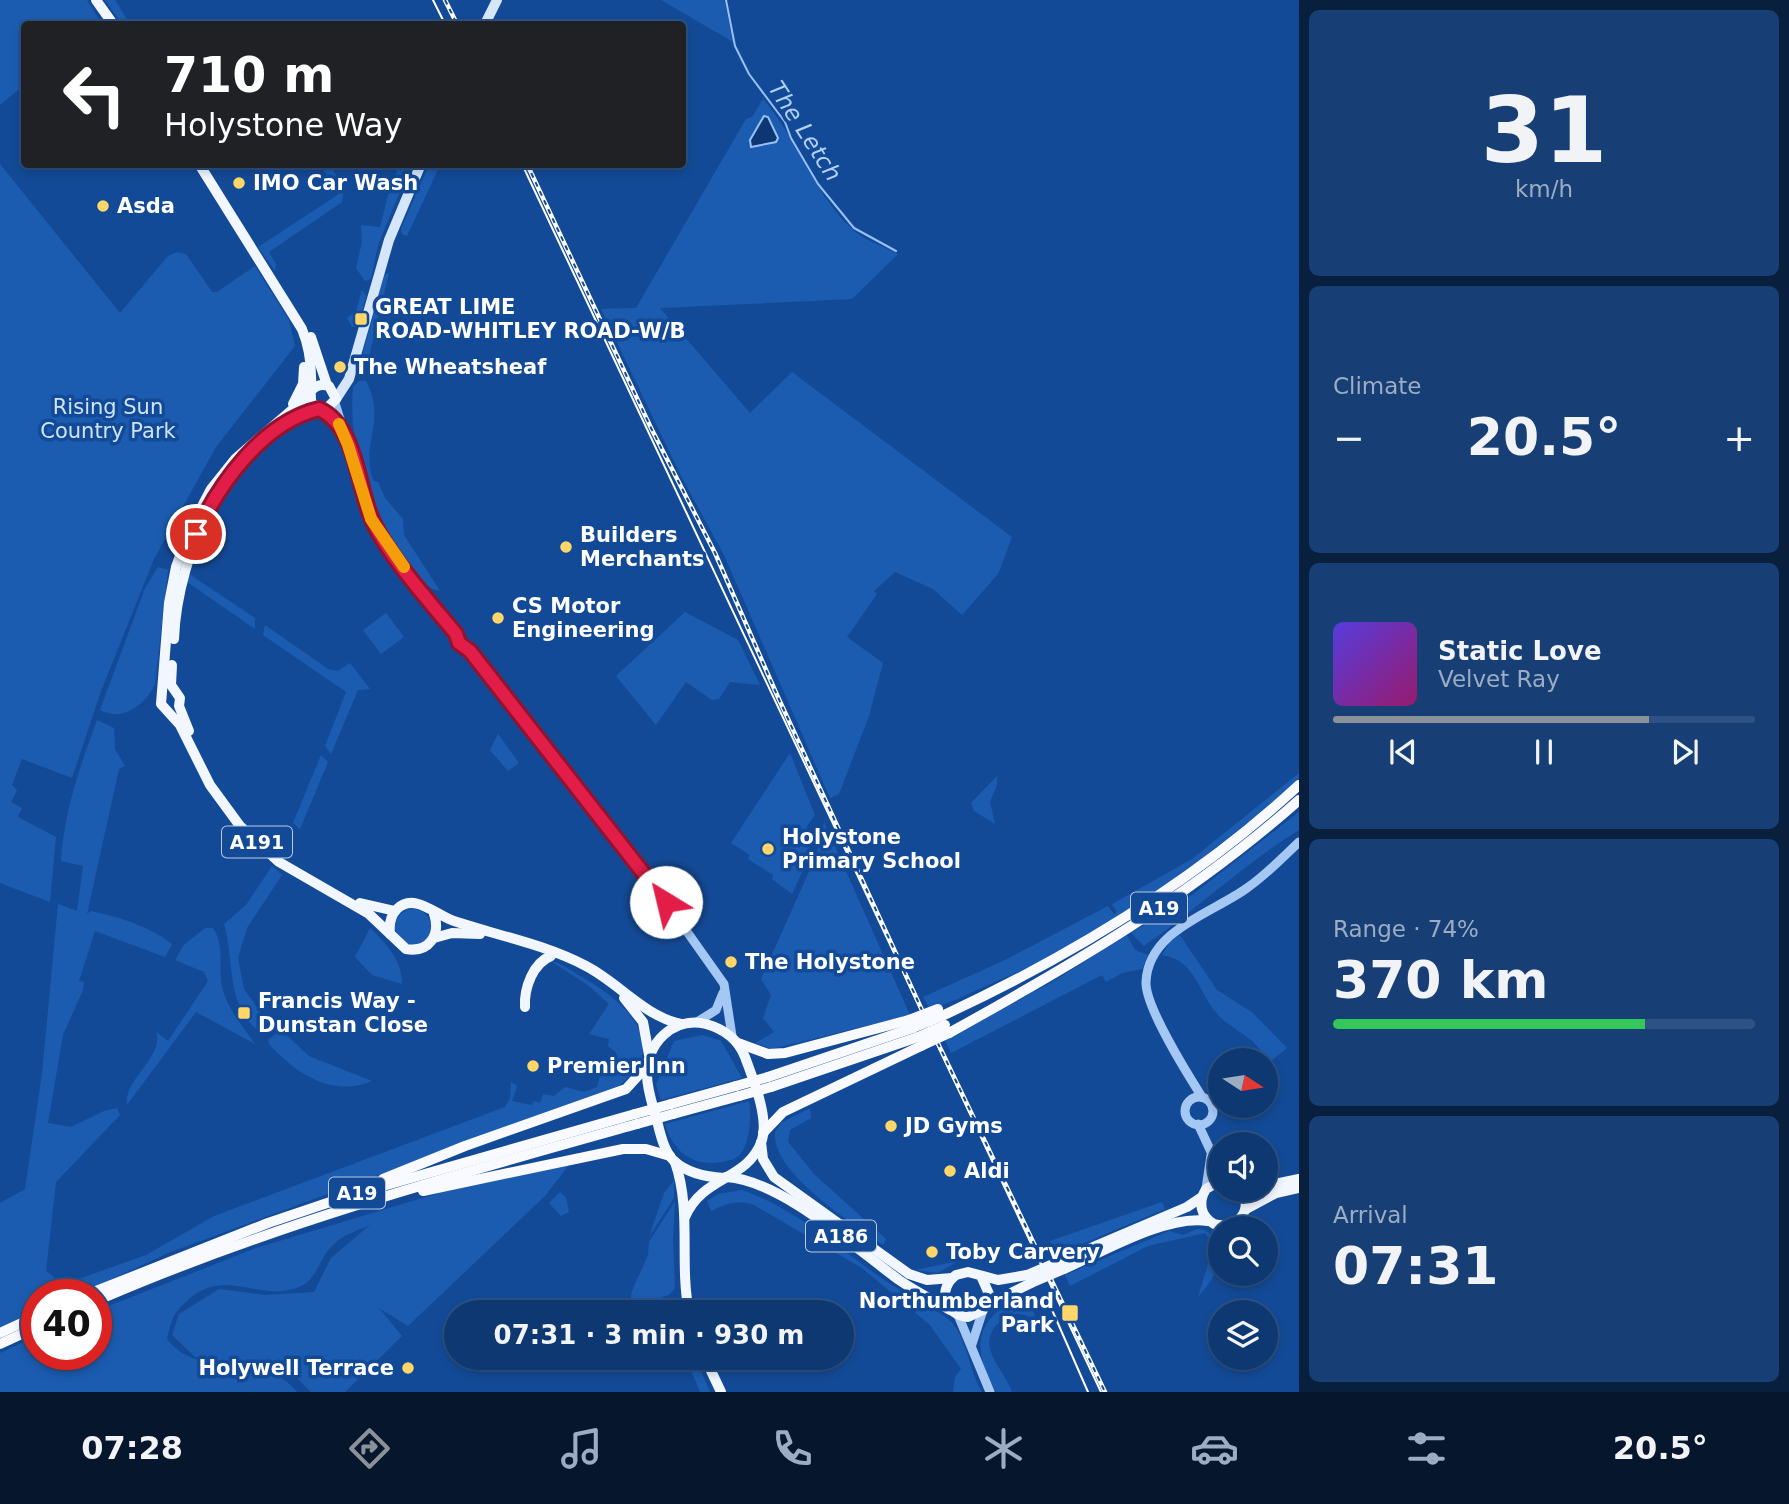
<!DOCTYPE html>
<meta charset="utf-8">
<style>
:root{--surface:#0e3871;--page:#173f76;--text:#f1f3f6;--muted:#9bacc3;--line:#2e5284;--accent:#8c9099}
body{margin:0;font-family:"DejaVu Sans",sans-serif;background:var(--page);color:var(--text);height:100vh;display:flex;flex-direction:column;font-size:26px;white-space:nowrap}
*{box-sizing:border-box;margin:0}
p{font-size:23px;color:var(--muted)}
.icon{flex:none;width:38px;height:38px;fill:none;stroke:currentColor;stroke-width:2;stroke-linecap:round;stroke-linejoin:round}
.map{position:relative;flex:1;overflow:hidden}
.side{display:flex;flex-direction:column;gap:10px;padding:10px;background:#081f3e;width:490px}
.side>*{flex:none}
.hud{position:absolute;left:21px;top:21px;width:665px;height:147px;border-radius:7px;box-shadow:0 4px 10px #0003,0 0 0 2px var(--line);background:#202124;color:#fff;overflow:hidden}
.needle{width:46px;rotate:102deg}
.controls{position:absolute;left:1208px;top:1048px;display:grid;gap:14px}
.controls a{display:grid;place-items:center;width:70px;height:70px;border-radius:50%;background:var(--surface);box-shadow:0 4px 10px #0003,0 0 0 2px var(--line);font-size:35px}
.speed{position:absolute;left:21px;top:1279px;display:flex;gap:14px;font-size:35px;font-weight:700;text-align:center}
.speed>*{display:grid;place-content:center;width:91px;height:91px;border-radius:50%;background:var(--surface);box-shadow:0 4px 10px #0003,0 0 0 2px var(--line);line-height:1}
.speed .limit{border:10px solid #d22;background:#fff;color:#111}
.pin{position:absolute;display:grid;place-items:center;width:60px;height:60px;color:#fff;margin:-30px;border:4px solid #fff;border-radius:50%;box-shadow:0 2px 7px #0007}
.me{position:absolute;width:77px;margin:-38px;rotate:324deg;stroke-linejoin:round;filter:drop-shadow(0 0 5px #0008)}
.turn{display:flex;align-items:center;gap:24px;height:147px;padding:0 28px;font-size:32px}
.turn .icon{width:91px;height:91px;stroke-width:2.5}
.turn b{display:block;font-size:49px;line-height:60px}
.big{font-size:52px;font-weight:700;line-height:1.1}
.side .widget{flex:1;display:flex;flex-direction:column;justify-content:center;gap:10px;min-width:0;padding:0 24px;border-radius:10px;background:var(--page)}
.side .dial{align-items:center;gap:0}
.dial b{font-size:91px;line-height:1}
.song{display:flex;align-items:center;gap:21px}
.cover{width:84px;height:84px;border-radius:10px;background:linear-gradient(135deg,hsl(250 70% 55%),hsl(320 70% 35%))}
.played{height:7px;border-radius:4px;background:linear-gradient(90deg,var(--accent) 75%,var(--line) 75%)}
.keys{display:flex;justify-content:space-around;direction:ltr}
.heat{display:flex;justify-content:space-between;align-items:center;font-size:38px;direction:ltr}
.charge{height:10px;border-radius:5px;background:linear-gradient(90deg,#34c759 74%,var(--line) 0)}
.trip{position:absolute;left:444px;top:1300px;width:410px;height:70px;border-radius:35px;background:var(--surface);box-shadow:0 4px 10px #0003,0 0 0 2px var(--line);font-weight:700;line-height:70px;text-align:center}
.menu{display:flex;height:112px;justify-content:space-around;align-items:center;background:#06162d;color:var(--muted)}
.menu .icon{width:49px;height:49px}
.menu .current{color:var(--accent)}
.menu b{font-size:32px;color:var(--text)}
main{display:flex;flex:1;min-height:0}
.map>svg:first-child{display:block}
.green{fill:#1b5cb1}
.water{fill:#0c3674;stroke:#97c1f6;stroke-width:2}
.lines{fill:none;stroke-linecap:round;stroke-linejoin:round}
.stream{stroke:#97c1f6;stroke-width:2}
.tertiary{stroke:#a5c7f3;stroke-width:9}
.secondary{stroke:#d4e5fc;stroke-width:10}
.primary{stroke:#f1f6ff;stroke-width:10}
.trunk{stroke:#f8faff;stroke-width:10}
.tram{stroke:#fff;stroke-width:2}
.rail-casing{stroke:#fff;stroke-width:4.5}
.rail{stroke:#134a97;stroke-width:2;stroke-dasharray:5;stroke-linecap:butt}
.primary-bridge{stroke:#f1f6ff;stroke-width:10}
.trunk-bridge{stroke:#f8faff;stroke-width:10}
.route-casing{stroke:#92132f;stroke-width:18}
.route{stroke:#e11d48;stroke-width:12}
.slow{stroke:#f59e0b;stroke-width:12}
.poi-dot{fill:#ffd667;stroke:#134a97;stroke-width:2.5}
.labels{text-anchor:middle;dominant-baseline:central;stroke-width:7;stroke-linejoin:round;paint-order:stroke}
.shield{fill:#134a97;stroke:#b8c9e0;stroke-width:2}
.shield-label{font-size:19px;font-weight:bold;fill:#fff}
.poi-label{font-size:21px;font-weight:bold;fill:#fff;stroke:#134a97;text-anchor:start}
.park-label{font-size:21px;fill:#cde2fd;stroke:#134a97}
.water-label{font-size:23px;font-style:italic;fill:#b1d1f9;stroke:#134a97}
</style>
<main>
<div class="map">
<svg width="1299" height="1392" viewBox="0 0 1299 1392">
<rect width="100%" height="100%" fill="#134a97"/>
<g class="green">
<path d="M0,0H87L100,21L96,24H24V85L0,105Z"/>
<path d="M105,0H115L130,24H122Z"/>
<path d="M661,0H724L733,42Z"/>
<path d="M763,99C797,138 812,191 851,228C863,240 883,246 898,254L852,299L660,308L750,413L792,372L1012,537L998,574L962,615L933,589L895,572L874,591L877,594L847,637L883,663L869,716L839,794L830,798L724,555L682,478L601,309L636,308L746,119L752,117Z"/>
<path d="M0,164L120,313L168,256L177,252L186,254L212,292H217L255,266L289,320L295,346L216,447L154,559L101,691L72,778L22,759L12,785L17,790L11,802L22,808L18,817L56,837L50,902L0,883Z"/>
<path d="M320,165H329L344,186L342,202L269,252L276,264L275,271L258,247L339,194Z"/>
<path d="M400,165H411L378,245L371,279L365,281L356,268L362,242L361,225L380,227L390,187Z"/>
<path d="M429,165H440L407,236L402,234L401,229Z"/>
<path d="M389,273L366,369L362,368L361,360L384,275Z"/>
<path d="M362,290L366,296L358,326L352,327L347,318L356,311Z"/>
<path d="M359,381H366C387,421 360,443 373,480L378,482L385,498L403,519L404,535L440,591C408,589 362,486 357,457C353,435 351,409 353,387Z"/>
<path d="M158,567L168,570L155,684C145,706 121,722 100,710L145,588Z"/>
<path d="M189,574L255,618V629L187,582Z"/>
<path d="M685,612L738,640L760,685L730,682L719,699L712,700L686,682L656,725L616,676Z"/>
<path d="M386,613L404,637L381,654L363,630Z"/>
<path d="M265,625L328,669L338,671L350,663L370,689L358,690L331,754L325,746L346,692L263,635Z"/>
<path d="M97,720L114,728L115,749L125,766L119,769L87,914L91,911C117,916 151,927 172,944L165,957L95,931L79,981L84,982L83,990L63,1035L48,1123L71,1127L104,1111L117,1108L120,1115L56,1182L46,1271L54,1277L59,1286L146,1255L214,1216L505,1107L510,1098L511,1082L517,1086L512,1101L532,1105L534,1101L540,1103L543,1094L554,1096L565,1087L584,1092L597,1087L600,1076L591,1071L592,1067L610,1073L616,1052L608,1046L609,1039L589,1034L609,1004L589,986L551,961C561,963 570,970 580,976C620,998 675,1043 619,1086L168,1253L77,1295H37V1313L0,1331V1203L25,1189L42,1074L58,904L77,911L83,866L61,861C64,812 80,766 97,720Z"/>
<path d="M498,734L519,763L508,771L490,750Z"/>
<path d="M790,753L815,815L807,826L810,855L792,894L772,879L773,875L748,859L750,855L731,843Z"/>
<path d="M321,755L328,762L300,829L293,823Z"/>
<path d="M1299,773V780C1204,860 1104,937 988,985C969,993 949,1005 929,1008L923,997L1005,960L1108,906L1114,914L1117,912L1112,904L1192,859Z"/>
<path d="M997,776V785L990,802L995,824L974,811L971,803Z"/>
<path d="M1299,812V830C1244,864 1197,909 1144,946L1131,933L1192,895Z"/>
<path d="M824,822L910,1015L772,1049L755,1043L774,1032L763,1018L771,995L761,979L816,856Z"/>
<path d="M272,866L282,875L247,928L238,958L244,989L270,1026L260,1032C225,1006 235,961 224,924L246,905Z"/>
<circle cx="413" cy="927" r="18"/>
<path d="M205,928H213C225,945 218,968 222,987C228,1010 242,1025 255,1044L196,1012L127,1105C123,1080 165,1056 156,1032L168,1041L208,981L204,972L175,960L184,945Z"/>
<path d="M370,928C386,943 402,960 402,984L372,975L355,957Z"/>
<path d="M1127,935L1135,950L1148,955L1142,969L1122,973L1106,982L1102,975L951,1053L945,1040L1054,981Z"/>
<path d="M1180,935L1217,990L1253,1013L1287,1048L1265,1066C1264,1040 1236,1033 1219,1016C1199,996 1197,960 1162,955L1169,943Z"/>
<path d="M281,1030L309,1056L372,1081C332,1098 295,1073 269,1044L268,1040Z"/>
<path d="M703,1035L721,1041L742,1078L661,1100L656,1085L674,1041Z"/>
<path d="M749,1101C752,1114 750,1149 737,1157C733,1160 726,1161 722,1162C693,1167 673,1152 665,1124Z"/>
<path d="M810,1108L811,1118L790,1130L788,1142L815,1175L886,1239L883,1245C853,1223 771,1173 775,1132L781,1123Z"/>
<path d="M572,1161L545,1196L408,1326L379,1308L402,1336L345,1392H311L297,1378L270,1369L195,1357L172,1335L179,1314L219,1289L265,1295L314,1292L331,1258L370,1225C356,1231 342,1235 332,1246C319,1259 317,1280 299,1287C260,1303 227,1267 190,1298C173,1313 172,1318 167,1339C200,1382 264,1350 297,1392H0V1353L37,1336V1354H96V1311L256,1248L442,1192Z"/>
<path d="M674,1180V1198L649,1237L664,1193Z"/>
<path d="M742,1190C799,1210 841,1251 890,1284C906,1294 942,1311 953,1324C968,1343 969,1371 982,1392H953L955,1377L961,1369L930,1325L862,1268L754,1205C738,1199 726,1204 711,1211L707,1201L718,1194Z"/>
<path d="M560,1192L566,1198L569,1212L561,1216L549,1203Z"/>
<path d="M675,1201L673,1240L675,1288L669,1295L634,1307L630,1300L632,1291L648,1255L649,1242Z"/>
<path d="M1162,1202L1165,1209L1056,1255L1050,1241Z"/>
<path d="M1197,1229C1217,1227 1220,1259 1214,1274C1211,1282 1204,1290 1198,1297L1214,1245L1205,1233L1148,1246L1070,1286L1065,1275L1169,1231L1183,1235Z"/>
<path d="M958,1261L938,1273L915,1270Z"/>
<path d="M1019,1298L1031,1306L1037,1321C1027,1315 1015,1309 1003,1319C971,1344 1004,1368 1012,1392H996C972,1350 973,1320 1019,1298Z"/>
<path d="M686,1358H695L710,1392H700Z"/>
</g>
<path class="water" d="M764,116L768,117L778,138L776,142L751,147L750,140Z"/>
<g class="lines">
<path class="stream" d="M726,0L735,46L749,74L785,122L791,138L818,184L854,228L896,251"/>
<g class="tertiary">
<path d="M335,403L371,519L390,550L456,634L459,643L470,651L648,879L664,889L666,902L724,984L732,1036"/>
<path d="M697,1022L716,1010L723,993"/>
<path d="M1202,1097C1188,1075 1145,1006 1146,982C1148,930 1213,913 1247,888C1266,875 1282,858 1299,842"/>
<circle cx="1199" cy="1111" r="14"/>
<path d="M1198,1124L1220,1171"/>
<path d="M1206,1189L1211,1155"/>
<path d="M958,1315L990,1392"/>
<path d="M972,1344L983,1310"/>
</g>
<g class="secondary">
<path d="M485,24L497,0"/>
<path d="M336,399L349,379L389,240L421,164"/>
</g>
<g class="primary">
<path d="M96,0L113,24"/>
<path d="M199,164L302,329C308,344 311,360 311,376C312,385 309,395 312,404L326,409L336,399L329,386C315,381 310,393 300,403L235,459L211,489L189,531L176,567L169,603L161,704L180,725L210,785L240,826L279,862L369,914L406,949C429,953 441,935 434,914"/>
<path d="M311,337L327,385"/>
<path d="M293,404L303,384L304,367"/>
<path d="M174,639C177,556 229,429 319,409"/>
<path d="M172,665L171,685L180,698L179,706L189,731"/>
<path d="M360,903L395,911"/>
<path d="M390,934C389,925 390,916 397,909C414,892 436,915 454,921C499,936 544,944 586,966C619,983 644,1016 681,1024"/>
<path d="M434,938L452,933L480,934"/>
<path d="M624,998L643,1022L649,1055"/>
<path d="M525,1007C524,988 533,963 551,956"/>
<path d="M761,1142L763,1159L774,1177L909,1274L927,1280L952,1278"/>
<path d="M675,1162C692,1211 679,1262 689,1312"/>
<path d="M726,1177C781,1180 854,1247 899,1280C915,1291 933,1300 950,1310"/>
<path d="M1220,1181L1206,1189C1198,1202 1200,1216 1214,1224C1237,1230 1253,1212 1242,1190"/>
<path d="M1265,1186L1299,1179"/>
<path d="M1246,1209L1276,1193L1299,1188"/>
<path d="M685,1217C703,1175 748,1181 762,1140C769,1117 753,1079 745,1057C738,1039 724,1029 706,1024C674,1016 646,1043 647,1075C647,1089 652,1103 656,1117C660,1132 663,1150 674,1161C687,1173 706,1177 724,1178"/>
<path d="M1060,1261L1187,1207L1202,1197"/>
<path d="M1064,1269C1102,1252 1167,1214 1208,1221"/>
<path d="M982,1278L989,1294L983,1310L968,1317C944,1315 937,1289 956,1275L968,1272L998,1280L1027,1275"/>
<path d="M987,1305L1031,1283"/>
<path d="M705,1358L721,1392"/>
</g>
<g class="trunk">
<path d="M942,1016C1071,956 1194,882 1299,785"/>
<path d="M949,1033C1072,965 1194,894 1299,800"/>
<path d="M738,1043L768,1054L785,1053L909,1020"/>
<path d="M768,1077L913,1028"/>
<path d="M771,1087L918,1037"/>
<path d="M671,1104L736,1086"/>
<path d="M673,1114L739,1096"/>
<path d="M763,1133L783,1112L921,1046"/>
<path d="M383,1179L465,1146L626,1089L647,1066"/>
<path d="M423,1191L623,1149H646L670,1156"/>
<path d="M86,1295L268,1223L348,1196L635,1114"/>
<path d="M96,1301C271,1225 454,1175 637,1124"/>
<path d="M0,1333L37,1316"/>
<path d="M0,1344L37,1327"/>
</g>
<g class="tram">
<path d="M433,0L445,24"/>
<path d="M522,164L1101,1392"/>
<path d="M1049,1303L1088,1392"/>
</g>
<g class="rail-casing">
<g id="rail">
<path d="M445,0L457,24"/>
<path d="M527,164L651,428L715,553L777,695L921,1008L1105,1392"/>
</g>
</g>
<use href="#rail" class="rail"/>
<g class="primary-bridge">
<path d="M1027,1275L1060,1261"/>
<path d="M1031,1283L1064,1269"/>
</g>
<g class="trunk-bridge">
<path d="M909,1020L938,1009"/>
<path d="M913,1028L942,1016"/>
<path d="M918,1037L945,1025"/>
<path d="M921,1046L949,1033"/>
<path d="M736,1086L768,1077"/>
<path d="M739,1096L771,1087"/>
<path d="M635,1114L671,1104"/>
<path d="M637,1124L673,1114"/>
</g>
</g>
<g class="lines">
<g class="route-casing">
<path id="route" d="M196,534C219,484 262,423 319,409C356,426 357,483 371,517C386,554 430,602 456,634L459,643L470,651L648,879L664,889L666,902"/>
</g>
<use href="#route" class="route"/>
<path class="slow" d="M339,424L348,445L371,519L404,567"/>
</g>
<g class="poi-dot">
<circle cx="239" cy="183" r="7"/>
<circle cx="103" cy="206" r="7"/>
<rect x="354" y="312" width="14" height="14" rx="3.5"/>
<circle cx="340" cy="367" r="7"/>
<circle cx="566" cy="547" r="7"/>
<circle cx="498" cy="618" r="7"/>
<circle cx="768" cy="849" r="7"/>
<circle cx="731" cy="962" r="7"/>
<rect x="237" y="1006" width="14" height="14" rx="3.5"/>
<circle cx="533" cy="1066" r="7"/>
<circle cx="891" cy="1126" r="7"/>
<circle cx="950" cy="1171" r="7"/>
<circle cx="932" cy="1252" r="7"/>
<rect x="1061" y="1304" width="18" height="18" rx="3.5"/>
<circle cx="408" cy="1368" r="7"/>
</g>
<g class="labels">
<g class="shield">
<rect x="222" y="826.5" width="70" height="31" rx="5"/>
<rect x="1131" y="892.5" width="56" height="31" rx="5"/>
<rect x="329" y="1177.5" width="56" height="31" rx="5"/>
<rect x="806" y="1220.5" width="70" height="31" rx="5"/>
</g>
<g class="shield-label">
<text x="257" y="842">A191</text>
<text x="1159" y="908">A19</text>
<text x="357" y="1193">A19</text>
<text x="841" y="1236">A186</text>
</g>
<g class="poi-label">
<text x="253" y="183">IMO Car Wash</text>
<text x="117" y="206">Asda</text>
<text x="375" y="307">GREAT LIME<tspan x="375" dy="24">ROAD-WHITLEY ROAD-W/B</tspan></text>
<text x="354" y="367">The Wheatsheaf</text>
<text x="580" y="535">Builders<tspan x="580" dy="24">Merchants</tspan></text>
<text x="512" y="606">CS Motor<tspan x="512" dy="24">Engineering</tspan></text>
<text x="782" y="837">Holystone<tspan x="782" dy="24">Primary School</tspan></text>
<text x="745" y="962">The Holystone</text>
<text x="258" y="1001">Francis Way -<tspan x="258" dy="24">Dunstan Close</tspan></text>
<text x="547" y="1066">Premier Inn</text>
<text x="905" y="1126">JD Gyms</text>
<text x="964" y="1171">Aldi</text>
<text x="946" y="1252">Toby Carvery</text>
<text x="1054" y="1301" text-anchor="end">Northumberland<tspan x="1054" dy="24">Park</tspan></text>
<text x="394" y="1368" text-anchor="end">Holywell Terrace</text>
</g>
<g class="park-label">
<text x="108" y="407">Rising Sun<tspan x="108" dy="24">Country Park</tspan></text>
</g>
<g class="water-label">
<text transform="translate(805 131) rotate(57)">The Letch</text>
</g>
</g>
</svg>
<div class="controls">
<a><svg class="needle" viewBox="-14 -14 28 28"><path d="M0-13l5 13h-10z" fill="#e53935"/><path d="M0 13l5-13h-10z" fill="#9bacc3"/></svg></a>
<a><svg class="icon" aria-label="sound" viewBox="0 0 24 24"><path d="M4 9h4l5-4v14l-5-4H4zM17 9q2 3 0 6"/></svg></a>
<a><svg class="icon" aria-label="search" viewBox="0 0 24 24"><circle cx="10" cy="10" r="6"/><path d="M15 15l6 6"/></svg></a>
<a><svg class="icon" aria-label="layers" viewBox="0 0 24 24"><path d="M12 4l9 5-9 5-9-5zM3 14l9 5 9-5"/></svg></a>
</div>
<div class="speed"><div class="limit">40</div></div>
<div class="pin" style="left:196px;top:534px;background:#d93025"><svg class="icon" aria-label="arrive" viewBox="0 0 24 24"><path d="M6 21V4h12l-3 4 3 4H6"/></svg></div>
<svg class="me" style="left:666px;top:902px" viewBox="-20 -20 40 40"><circle r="19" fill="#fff"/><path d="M0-13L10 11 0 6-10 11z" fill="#e11d48"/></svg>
<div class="trip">07:31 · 3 min · 930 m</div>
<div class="hud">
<div class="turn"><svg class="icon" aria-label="left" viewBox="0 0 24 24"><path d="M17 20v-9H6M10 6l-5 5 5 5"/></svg><div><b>710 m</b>Holystone Way</div></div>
</div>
</div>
<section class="side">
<div class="widget dial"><b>31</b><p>km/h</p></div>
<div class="widget"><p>Climate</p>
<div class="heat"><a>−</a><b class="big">20.5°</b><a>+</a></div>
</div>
<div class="widget">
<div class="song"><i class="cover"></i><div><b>Static Love</b><p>Velvet Ray</p></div></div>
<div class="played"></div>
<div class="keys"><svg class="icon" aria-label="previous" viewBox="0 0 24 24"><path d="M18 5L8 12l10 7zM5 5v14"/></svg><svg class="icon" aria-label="pause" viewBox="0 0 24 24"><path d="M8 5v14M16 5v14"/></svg><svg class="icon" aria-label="next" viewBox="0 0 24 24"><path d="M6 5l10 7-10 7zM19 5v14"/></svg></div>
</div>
<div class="widget"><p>Range · 74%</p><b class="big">370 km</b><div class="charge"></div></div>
<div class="widget"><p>Arrival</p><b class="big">07:31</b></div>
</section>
</main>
<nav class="menu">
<b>07:28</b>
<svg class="icon current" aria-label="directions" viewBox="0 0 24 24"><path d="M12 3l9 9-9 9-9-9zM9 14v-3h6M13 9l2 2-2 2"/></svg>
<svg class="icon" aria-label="music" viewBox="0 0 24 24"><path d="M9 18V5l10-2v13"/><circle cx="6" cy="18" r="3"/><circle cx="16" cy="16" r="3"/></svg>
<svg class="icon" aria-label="phone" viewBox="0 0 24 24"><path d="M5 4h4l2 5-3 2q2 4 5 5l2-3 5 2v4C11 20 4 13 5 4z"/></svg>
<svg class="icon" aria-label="climate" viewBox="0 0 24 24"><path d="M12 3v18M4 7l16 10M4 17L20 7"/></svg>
<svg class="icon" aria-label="car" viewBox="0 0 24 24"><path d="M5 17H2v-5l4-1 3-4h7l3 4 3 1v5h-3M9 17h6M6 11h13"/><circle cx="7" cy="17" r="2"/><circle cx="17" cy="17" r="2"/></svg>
<svg class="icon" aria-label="filters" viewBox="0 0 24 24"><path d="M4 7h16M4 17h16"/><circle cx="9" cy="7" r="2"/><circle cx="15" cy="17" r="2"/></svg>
<b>20.5°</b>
</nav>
